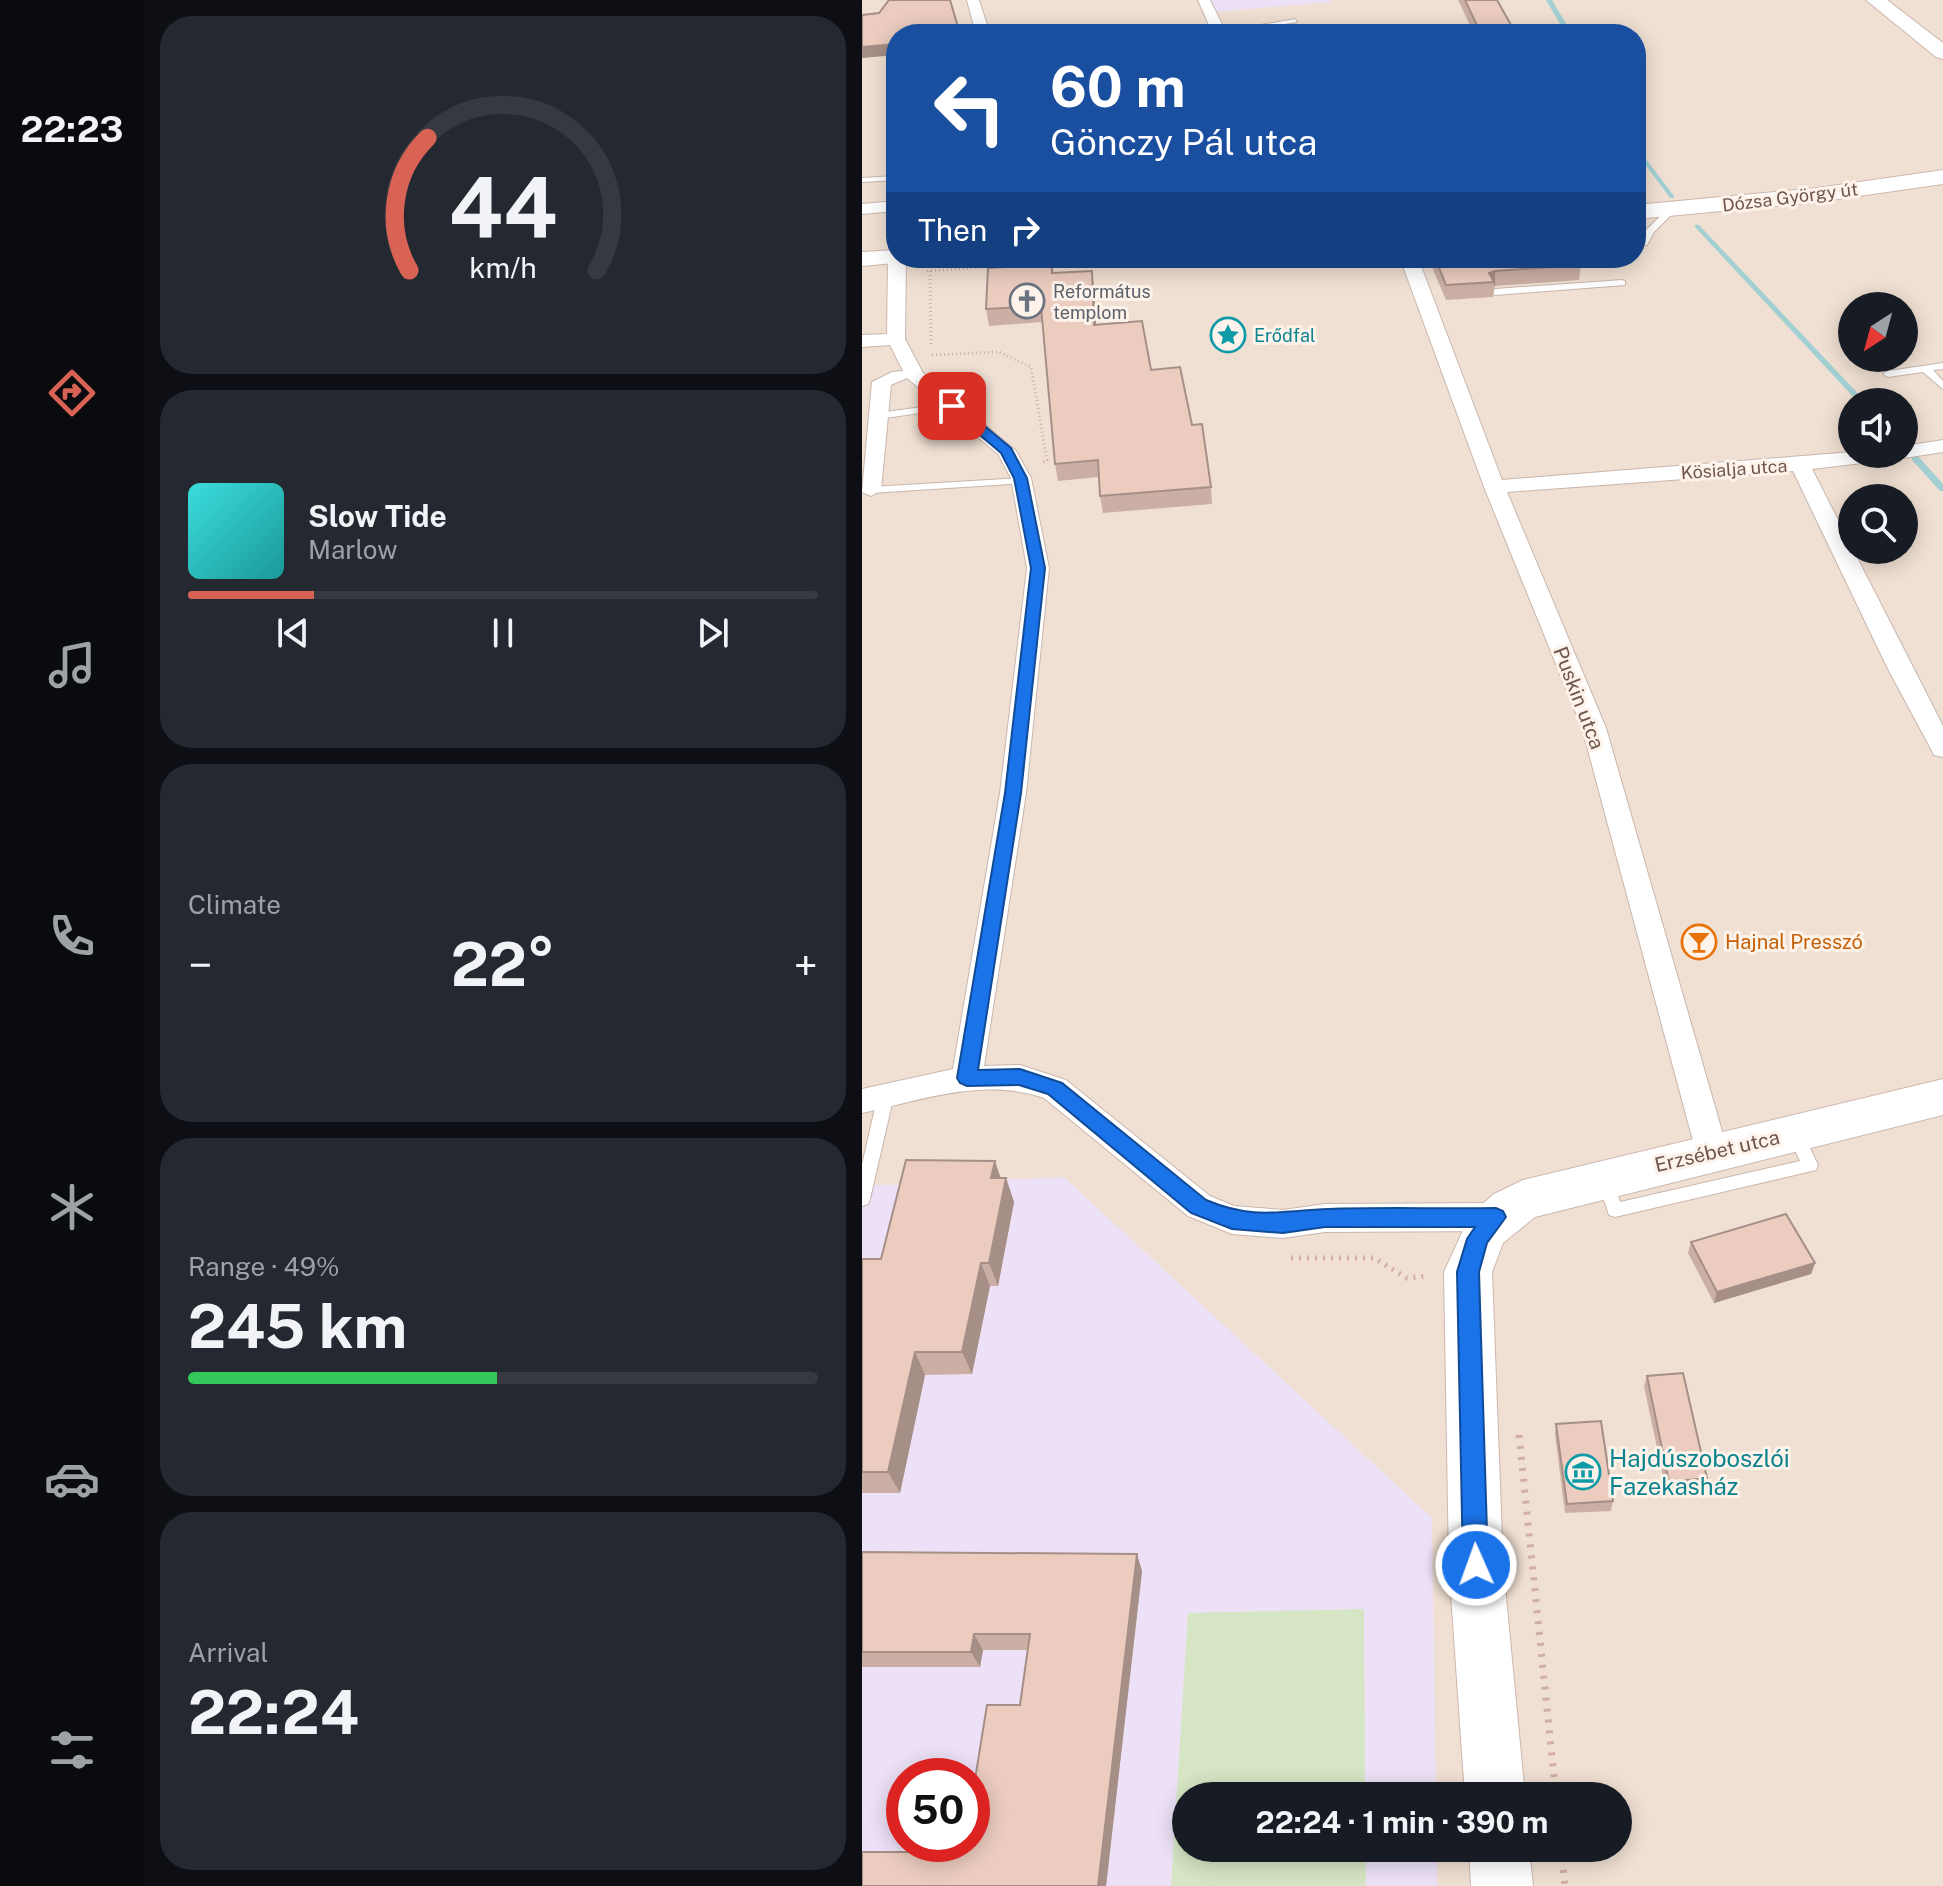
<!DOCTYPE html>
<meta charset="utf-8">
<style>
:root{--surface:#171b24;--page:#242831;--text:#f1f3f6;--muted:#9ea1a6;--line:#363941;--accent:#d86355}
body{margin:0;font-family:"Public Sans",sans-serif;background:var(--page);color:var(--text);height:100vh;display:flex;flex-direction:column;font-size:30px;white-space:nowrap}
*{box-sizing:border-box;margin:0}
p{font-size:26px;color:var(--muted)}
.icon{flex:none;width:44px;height:44px;fill:none;stroke:currentColor;stroke-width:2;stroke-linecap:round;stroke-linejoin:round}
.map{position:relative;flex:1;overflow:hidden}
.panel{display:flex;flex-direction:column;gap:16px;padding:16px;background:#0d0f14;width:718px}
.panel>*{flex:none}
.guide{position:absolute;left:24px;top:24px;width:760px;height:244px;border-radius:32px;box-shadow:0 4px 20px #0003;background:#1a4fa0;color:#fff;overflow:hidden}
.needle{width:52px;rotate:216deg}
.buttons{position:absolute;left:976px;top:292px;display:grid;gap:16px}
.buttons a{display:grid;place-items:center;width:80px;height:80px;border-radius:50%;background:var(--surface);box-shadow:0 4px 20px #0003;font-size:40px}
.speed{position:absolute;left:24px;top:1758px;display:flex;gap:16px;font-size:40px;font-weight:700;text-align:center}
.speed>*{display:grid;place-content:center;width:104px;height:104px;border-radius:50%;background:var(--surface);box-shadow:0 4px 20px #0003;line-height:1}
.speed .limit{border:12px solid #d22;background:#fff;color:#111}
.pin{position:absolute;display:grid;place-items:center;width:68px;height:68px;color:#fff;margin:-34px;border-radius:16px;box-shadow:0 4px 12px #0006}
.me{position:absolute;width:88px;margin:-44px;rotate:358deg;stroke-linejoin:round;filter:drop-shadow(0 0 6px #0008)}
.turn{display:flex;align-items:center;gap:28px;height:168px;padding:0 32px;font-size:36px}
.turn .icon{width:104px;height:104px;stroke-width:2.5}
.turn b{display:block;font-size:56px;line-height:68px}
.then{display:flex;align-items:center;height:76px;padding:0 32px;background:#0003;gap:16px;font-size:30px}
.big{font-size:60px;font-weight:700;line-height:1.1}
.panel .card{flex:1;display:flex;flex-direction:column;justify-content:center;gap:12px;min-width:0;padding:0 28px;border-radius:32px;background:var(--page)}
.panel .dial{align-items:center;gap:0}
.dial svg{height:208px;overflow:visible;fill:none;stroke:var(--line);stroke-width:7;stroke-linecap:round;text-anchor:middle}
.dial text{fill:var(--text);stroke:none}
.song{display:flex;align-items:center;gap:24px}
.cover{width:96px;height:96px;border-radius:12px;background:linear-gradient(135deg,hsl(180 70% 55%),hsl(180 70% 35%))}
.played{height:8px;border-radius:4px;background:linear-gradient(90deg,var(--accent) 20%,var(--line) 20%)}
.keys{display:flex;justify-content:space-around;direction:ltr}
.heat{display:flex;justify-content:space-between;align-items:center;font-size:44px;direction:ltr}
.charge{height:12px;border-radius:6px;background:linear-gradient(90deg,#34c759 49%,var(--line) 0)}
.trip{position:absolute;left:310px;top:1782px;width:460px;height:80px;border-radius:40px;background:var(--surface);box-shadow:0 4px 20px #0003;font-weight:700;line-height:80px;text-align:center}
main{display:flex;flex:1;min-height:0}
.tabs{display:flex;flex-direction:column;width:144px;justify-content:space-around;align-items:center;background:#090b0e;color:var(--muted)}
.tabs .icon{width:56px;height:56px}
.tabs .selected{color:var(--accent)}
.tabs b{font-size:36px;color:var(--text)}
.map>svg:first-child{display:block}
.residential{fill:#f0e0d3;fill-rule:evenodd}
.education{fill:#ece1f6;fill-rule:evenodd}
.green{fill:#d6e6c4}
.lines{fill:none;stroke-linecap:round;stroke-linejoin:round}
.stream{fill:#a2d0d2;fill-rule:evenodd}
.lane-casing{stroke:#c9b6ac;stroke-width:2}
.street-casing{stroke:#c9b6ac;stroke-width:2}
.secondary-casing{stroke:#ceb7ad;stroke-width:2}
.path-far2{stroke:#d1afa2;stroke-width:3;stroke-dasharray:1 3;stroke-linecap:butt}
.path-far1{stroke:#d1afa2;stroke-width:5;stroke-dasharray:2 6;stroke-linecap:butt}
.path{stroke:#d1afa2;stroke-width:7;stroke-dasharray:3 8;stroke-linecap:butt}
.lane{fill:#fff;fill-rule:evenodd}
.street{fill:#fff;fill-rule:evenodd}
.secondary{fill:#fff;fill-rule:evenodd}
.wall{fill:#cbafa4}
.shaded-wall{fill:#a58f86}
.building{fill:#ecccbf;stroke:#a58f86;stroke-width:2}
.route{fill:#1a73e8;stroke:#114b97;stroke-width:2}
.labels{text-anchor:middle;dominant-baseline:central;stroke-width:6;stroke-linejoin:round;paint-order:stroke}
.far-street-label{font-size:18px;fill:#6f554c;stroke:#fdf3ea}
.far-worship-label{font-size:18px;fill:#5b616d;stroke:#fdf3ea;text-anchor:start}
.far-culture-label{font-size:18px;fill:#0d838f;stroke:#fdf3ea;text-anchor:start}
.street-label{font-size:20px;fill:#6f554c;stroke:#fdf3ea}
.food-label{font-size:20px;fill:#c56008;stroke:#fdf3ea;text-anchor:start}
.near-culture-label{font-size:24px;fill:#0d838f;stroke:#fdf3ea;text-anchor:start}
</style>
<main>
<nav class="tabs">
<b>22:23</b>
<svg class="icon selected" aria-label="directions" viewBox="0 0 24 24"><path d="M12 3l9 9-9 9-9-9zM9 14v-3h6M13 9l2 2-2 2"/></svg>
<svg class="icon" aria-label="music" viewBox="0 0 24 24"><path d="M9 18V5l10-2v13"/><circle cx="6" cy="18" r="3"/><circle cx="16" cy="16" r="3"/></svg>
<svg class="icon" aria-label="phone" viewBox="0 0 24 24"><path d="M5 4h4l2 5-3 2q2 4 5 5l2-3 5 2v4C11 20 4 13 5 4z"/></svg>
<svg class="icon" aria-label="climate" viewBox="0 0 24 24"><path d="M12 3v18M4 7l16 10M4 17L20 7"/></svg>
<svg class="icon" aria-label="car" viewBox="0 0 24 24"><path d="M5 17H2v-5l4-1 3-4h7l3 4 3 1v5h-3M9 17h6M6 11h13"/><circle cx="7" cy="17" r="2"/><circle cx="17" cy="17" r="2"/></svg>
<svg class="icon" aria-label="filters" viewBox="0 0 24 24"><path d="M4 7h16M4 17h16"/><circle cx="9" cy="7" r="2"/><circle cx="15" cy="17" r="2"/></svg>
</nav>
<section class="panel">
<div class="card dial"><svg viewBox="0 0 100 80">
<path d="M14 69A42 42 0 1 1 86 69"/>
<path d="M14 69A42 42 0 0 1 21 18" stroke="#d86355"/>
<text x="50" y="56" font-size="32" font-weight="700">44</text>
<text x="50" y="72" font-size="11">km/h</text>
</svg></div>
<div class="card">
<div class="song"><i class="cover"></i><div><b>Slow Tide</b><p>Marlow</p></div></div>
<div class="played"></div>
<div class="keys"><svg class="icon" aria-label="previous" viewBox="0 0 24 24"><path d="M18 5L8 12l10 7zM5 5v14"/></svg><svg class="icon" aria-label="pause" viewBox="0 0 24 24"><path d="M8 5v14M16 5v14"/></svg><svg class="icon" aria-label="next" viewBox="0 0 24 24"><path d="M6 5l10 7-10 7zM19 5v14"/></svg></div>
</div>
<div class="card"><p>Climate</p>
<div class="heat"><a>−</a><b class="big">22°</b><a>+</a></div>
</div>
<div class="card"><p>Range · 49%</p><b class="big">245 km</b><div class="charge"></div></div>
<div class="card"><p>Arrival</p><b class="big">22:24</b></div>
</section>
<div class="map">
<svg width="1081" height="1886" viewBox="0 0 1081 1886">
<rect width="100%" height="100%" fill="#faefe4"/>
<path class="residential" d="M0,0H1081V1886H0ZM34,34H774V258H34ZM990,306H1042V358H990ZM990,402H1042V454H990ZM990,498H1042V550H990ZM42,1776H110V1844H42ZM324,1796H756V1848H324Z"/>
<g class="education">
<path d="M347,0H468L469,2L351,12Z"/>
<path d="M202,1177L570,1518L574,1796H324V1848H575V1886H0V1186ZM42,1776H110V1844H42Z"/>
</g>
<path class="green" d="M502,1609L503,1796H324V1848H504V1886H309L326,1613Z"/>
<g class="lines">
<g class="stream">
<path d="M684,0H690L710,34H704Z"/>
<path d="M774,146L812,196V198H808L774,152Z"/>
<path d="M833,225H837L1004,402H996L833,227Z"/>
<path d="M1050,456H1056L1081,484V491H1078L1050,460Z"/>
</g>
<g class="lane-casing">
<g id="lane">
<path d="M433,19L435,22L363,34L354,33Z"/>
<path d="M34,176V180L0,182V178Z"/>
<path d="M807,208L814,210L792,232L785,245L774,243V237L780,239L785,229Z"/>
<path d="M760,280L763,281V285L633,295L629,292L633,289Z"/>
<path d="M1081,363V369L1071,370L1081,381V389L1061,372L1026,377L1021,374L1026,371Z"/>
<path d="M90,403L95,406L93,408L16,419L11,416L16,413Z"/>
<path d="M160,478L165,481L164,483L9,493L4,490L9,487Z"/>
<path d="M24,1089L29,1091L32,1095L8,1199L6,1204L0,1206V1165L16,1095L19,1091Z"/>
<path d="M934,1129L939,1130L942,1135L956,1165L954,1170L753,1217L747,1215L736,1182L738,1177L744,1175L750,1177L758,1202L938,1161L926,1135L929,1130Z"/>
</g>
</g>
<g class="street-casing">
<g id="street">
<path d="M105,0H117L128,34H114Z"/>
<path d="M336,0H348L365,34H351Z"/>
<path d="M34,201V211L0,214V204Z"/>
<path d="M34,253V258H44L43,339L61,373L154,451L169,478L187,568L164,793L122,1066L158,1065L204,1080L348,1196L372,1206L421,1210L463,1204L634,1203L645,1207L650,1217L645,1227L634,1231L463,1232L421,1238L370,1234L326,1216L182,1098C123,1077 59,1100 0,1113V1089L91,1069L138,793L165,568L149,478L136,454L45,378L29,385L19,490L9,496L0,492L10,382L30,372L41,371L28,345L0,347V335L25,334L26,258Z"/>
<path d="M538,258H556L640,480L990,452L1042,454V446L1081,440V452L1042,458L1034,455L1025,460L950,469L1081,726V757L1072,755L1069,749L1025,667L931,471L645,492L744,728L866,1152L861,1161L850,1165L839,1161L834,1152L720,728L622,487Z"/>
</g>
</g>
<g class="secondary-casing">
<g id="secondary">
<path d="M1004,0H1025L1081,43V59L1074,57Z"/>
<path d="M1081,170V184L955,202L774,219V205L955,188Z"/>
<path d="M34,250V258H45L43,262L0,266V252Z"/>
<path d="M1081,1079V1115L673,1217L641,1243L630,1272L641,1565L663,1796H603L587,1565L582,1272L608,1215L632,1194L661,1180Z"/>
<path d="M607,1848H667L671,1886H609Z"/>
</g>
</g>
<g class="path-far2">
<path d="M65,271L252,258"/>
<path d="M68,271L69,346"/>
<path d="M70,355L137,352L169,367L185,460L180,463"/>
</g>
<path class="path-far1" d="M429,1258H512L545,1278L565,1276"/>
<g class="path">
<path d="M657,1435L694,1796"/>
<path d="M699,1848L703,1886"/>
</g>
<use href="#lane" class="lane"/>
<use href="#street" class="street"/>
<use href="#secondary" class="secondary"/>
</g>
<g class="wall">
<path d="M596,0H635L654,34H612Z"/>
<path d="M566,258H715L719,265L717,280L633,286L631,297L584,300Z"/>
<path d="M190,264L192,273L232,287L234,325L289,370L330,425L349,487L350,504L241,513L238,496L237,477L196,481L193,464L180,322L127,326L124,309Z"/>
<path d="M139,1178H144L152,1202L136,1286H128L110,1374L63,1375L38,1493H0V1259H19Z"/>
<path d="M829,1242L953,1263L949,1274L852,1303L826,1253Z"/>
<path d="M785,1376L845,1478L842,1488L804,1491L782,1386Z"/>
<path d="M694,1424L751,1501L749,1511L703,1513L693,1434Z"/>
<path d="M0,1552L280,1571L244,1886H0L101,1852L158,1705L166,1650H121L118,1667H0Z"/>
</g>
<g class="shaded-wall">
<path d="M34,44V55L0,58V47Z"/>
<path d="M230,271L232,287L235,342L232,325Z"/>
<path d="M633,271V286H632V282L627,273Z"/>
<path d="M133,1161L141,1185L129,1178Z"/>
<path d="M144,1178L152,1202L136,1286L127,1263Z"/>
<path d="M119,1263L128,1286L110,1374L100,1352Z"/>
<path d="M953,1263L949,1274L852,1303L855,1292Z"/>
<path d="M53,1352L63,1375L38,1493L26,1472Z"/>
<path d="M275,1554L280,1571L244,1886H236Z"/>
<path d="M112,1634L121,1650L118,1667L109,1652Z"/>
</g>
<g class="building">
<path d="M27,0H88L98,34H34V44L0,47V15L17,13Z"/>
<path d="M603,0H635L654,34H619Z"/>
<path d="M573,258H715L719,265L633,271L627,273L632,282L584,285Z"/>
<path d="M190,264V273L230,271L232,325L280,321L289,370L318,367L330,425L340,424L349,487L238,496L236,460L193,464L179,306L124,309L126,268Z"/>
<path d="M44,1160L133,1161L129,1178H144L127,1263H119L100,1352H53L26,1472H0V1259H19Z"/>
<path d="M924,1214L953,1263L855,1292L829,1242Z"/>
<path d="M821,1373L845,1478L807,1482L785,1376Z"/>
<path d="M739,1421L751,1501L705,1504L694,1424Z"/>
<path d="M0,1552L275,1554L236,1886H0V1852H101L102,1844H110V1798L125,1705H158L168,1634H112L109,1652H0Z"/>
</g>
<path class="route" d="M86,403H95L149,448L165,478L183,568L159,793L116,1070L158,1069L200,1083L344,1200C392,1220 417,1211 466,1209C522,1207 578,1209 634,1208L641,1211L644,1217L625,1243L617,1272L626,1565L623,1574L614,1578L605,1574L601,1565L595,1272L605,1239L613,1227H463L421,1233L370,1229L329,1213L186,1094L157,1085L105,1086L98,1083L95,1078L143,793L169,568L152,478L139,453L86,408Z"/>
<defs>
<g id="church-ring" transform="scale(1.8)"><circle r="9.5" fill="#fdf3ea" stroke="#6b7280" stroke-width="1.5"/><path d="M-1.2-6h2.4v3.5h3.3v2.4h-3.3V6h-2.4V-.1h-3.3v-2.4h3.3Z" fill="#6b7280"/></g>
<g id="sight-ring" transform="scale(1.8)"><circle r="9.5" fill="#fdf3ea" stroke="#0f9aa8" stroke-width="1.5"/><path d="M0-6L1.8-2.2L6-1.7L2.9 1.2L3.7 5.4L0 3.3L-3.7 5.4L-2.9 1.2L-6-1.7L-1.8-2.2Z" fill="#0f9aa8"/></g>
<g id="bar-ring" transform="scale(1.8)"><circle r="9.5" fill="#fdf3ea" stroke="#e8710a" stroke-width="1.5"/><path d="M-6-5H6L.8 .8V4.5H3.5V6h-7V4.5H-.8V.8Z" fill="#e8710a"/></g>
<g id="museum-ring" transform="scale(1.8)"><circle r="9.5" fill="#fdf3ea" stroke="#0f9aa8" stroke-width="1.5"/><path d="M0-6L6-3V-2H-6V-3ZM-5-1h2V3h-2ZM-1-1h2V3h-2ZM3-1h2V3H3ZM-6 4H6V6H-6Z" fill="#0f9aa8"/></g>
</defs>
<g fill-rule="evenodd">
<use href="#church-ring" x="165" y="301"/>
<use href="#sight-ring" x="366" y="335"/>
<use href="#bar-ring" x="837" y="942"/>
<use href="#museum-ring" x="721" y="1472"/>
</g>
<g class="labels">
<g class="far-street-label">
<text transform="translate(928 197) rotate(-7)">Dózsa György út</text>
<text transform="translate(872 469) rotate(-4)">Kösialja utca</text>
</g>
<g class="far-worship-label">
<text x="191" y="291">Református<tspan x="191" dy="21">templom</tspan></text>
</g>
<g class="far-culture-label">
<text x="392" y="335">Erődfal</text>
</g>
<g class="street-label">
<text transform="translate(717 698) rotate(69)">Puskin utca</text>
<text transform="translate(855 1151) rotate(-13)">Erzsébet utca</text>
</g>
<g class="food-label">
<text x="863" y="942">Hajnal Presszó</text>
</g>
<g class="near-culture-label">
<text x="747" y="1458">Hajdúszoboszlói<tspan x="747" dy="28">Fazekasház</tspan></text>
</g>
</g>
</svg>
<div class="buttons">
<a><svg class="needle" viewBox="-14 -14 28 28"><path d="M0-13l5 13h-10z" fill="#e53935"/><path d="M0 13l5-13h-10z" fill="#9ea1a6"/></svg></a>
<a><svg class="icon" aria-label="sound" viewBox="0 0 24 24"><path d="M4 9h4l5-4v14l-5-4H4zM17 9q2 3 0 6"/></svg></a>
<a><svg class="icon" aria-label="search" viewBox="0 0 24 24"><circle cx="10" cy="10" r="6"/><path d="M15 15l6 6"/></svg></a>
</div>
<div class="speed"><div class="limit">50</div></div>
<div class="pin" style="left:90px;top:406px;background:#d93025"><svg class="icon" aria-label="arrive" viewBox="0 0 24 24"><path d="M6 21V4h12l-3 4 3 4H6"/></svg></div>
<svg class="me" style="left:614px;top:1565px" viewBox="-20 -20 40 40"><circle r="17" fill="#1a73e8" stroke="#fff" stroke-width="3"/><path d="M0-11L8 9 0 5-8 9z" fill="#fff"/></svg>
<div class="trip">22:24 · 1 min · 390 m</div>
<div class="guide">
<div class="turn"><svg class="icon" aria-label="left" viewBox="0 0 24 24"><path d="M17 20v-9H6M10 6l-5 5 5 5"/></svg><div><b>60 m</b>Gönczy Pál utca</div></div>
<div class="then">Then<svg class="icon" aria-label="right" viewBox="0 0 24 24"><path d="M7 20v-9h11M14 6l5 5-5 5"/></svg></div>
</div>
</div>
</main>
